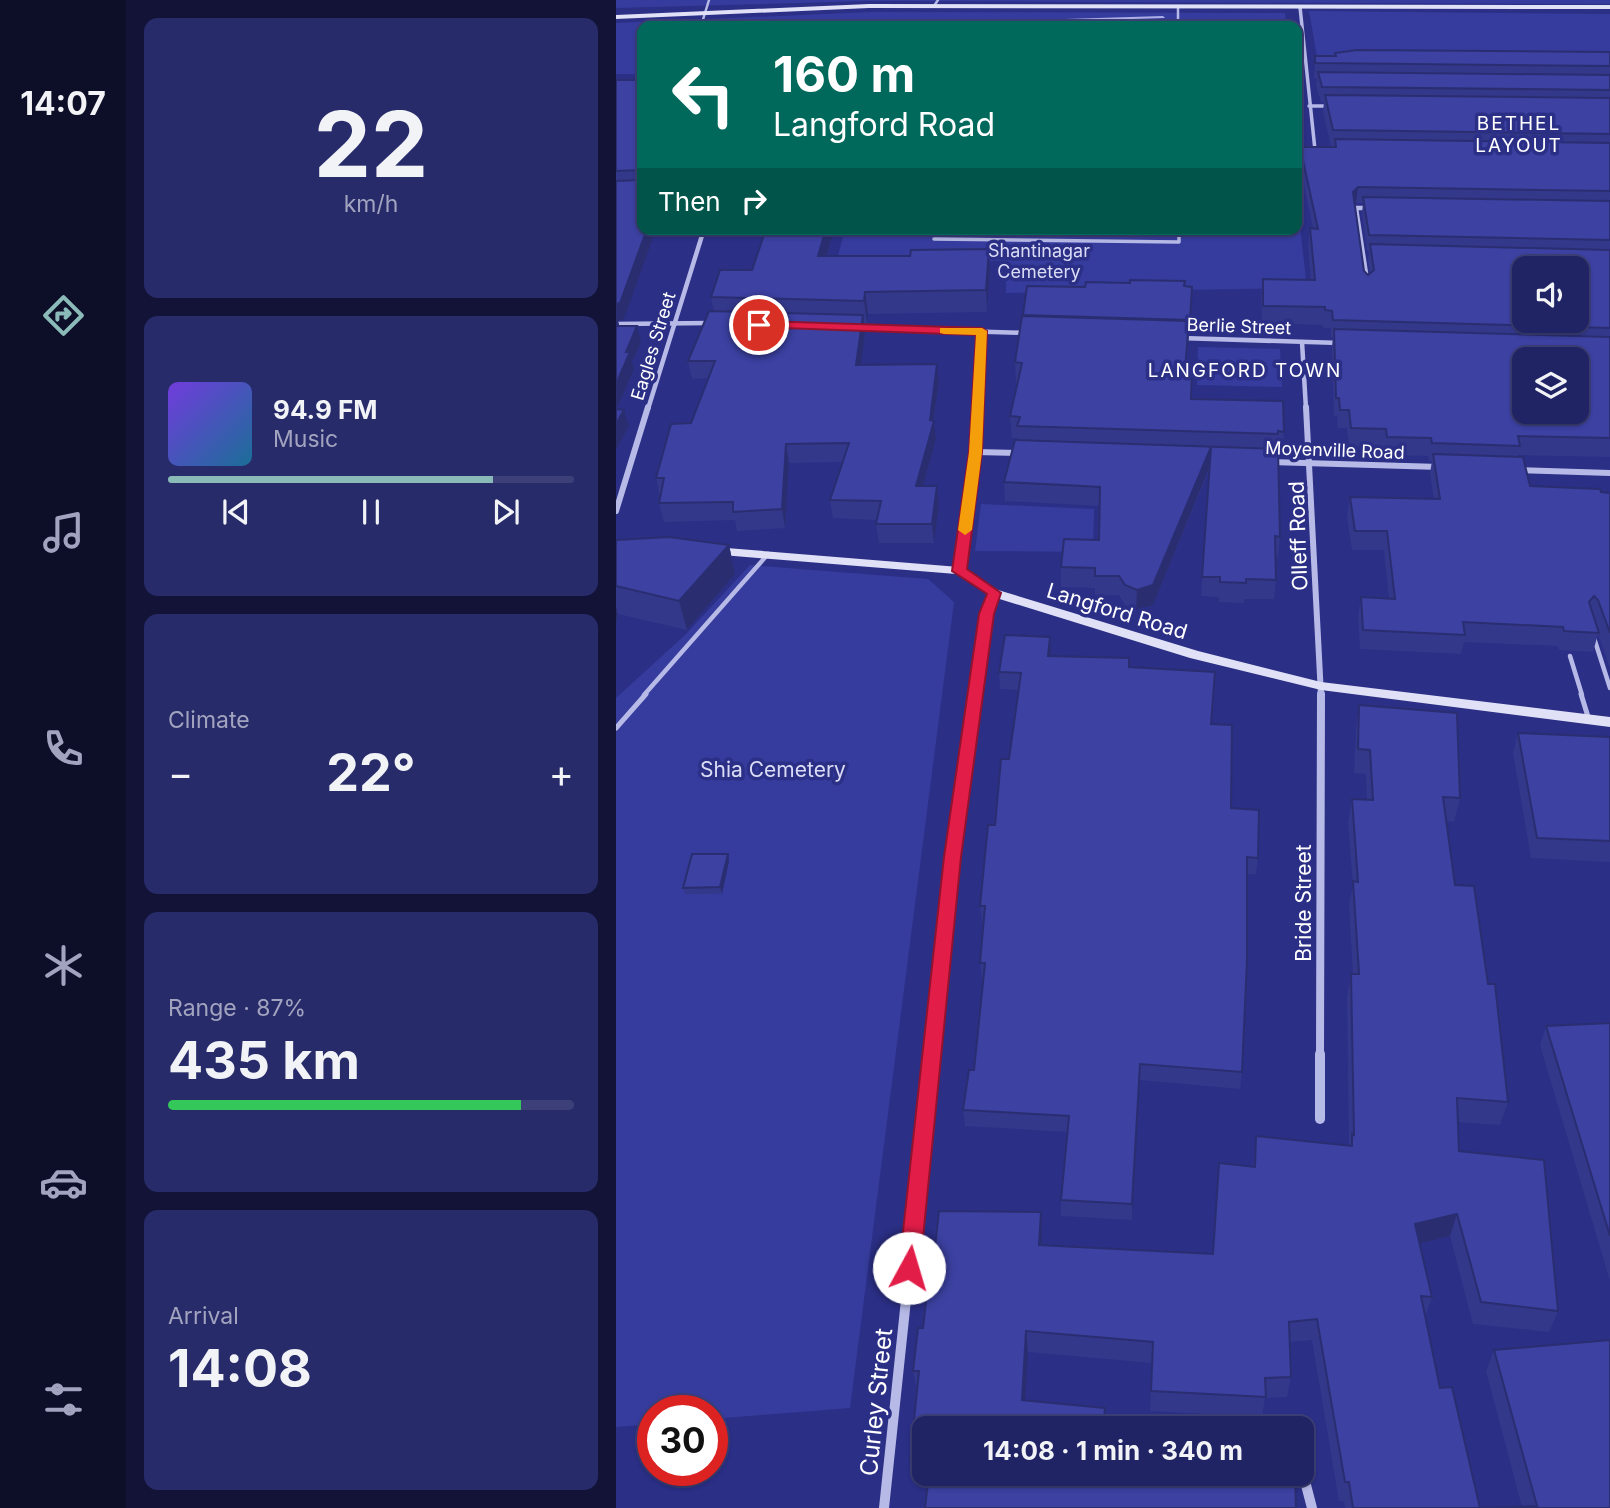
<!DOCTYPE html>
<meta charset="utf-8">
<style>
:root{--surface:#202364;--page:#282b6a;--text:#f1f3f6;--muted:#a2a4bf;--line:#3d4078;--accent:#8bbbb9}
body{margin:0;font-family:Inter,sans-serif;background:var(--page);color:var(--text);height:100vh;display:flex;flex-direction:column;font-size:26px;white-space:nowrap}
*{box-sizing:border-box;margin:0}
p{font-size:23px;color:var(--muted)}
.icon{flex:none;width:38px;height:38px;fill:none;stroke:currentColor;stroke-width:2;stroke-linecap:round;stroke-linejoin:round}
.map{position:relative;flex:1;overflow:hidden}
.panel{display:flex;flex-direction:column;gap:18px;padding:18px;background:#121337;width:490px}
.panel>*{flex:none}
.top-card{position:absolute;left:21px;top:21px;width:665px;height:214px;border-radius:14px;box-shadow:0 2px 5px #0004,0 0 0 2px var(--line);background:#00695c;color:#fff;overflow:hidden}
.controls{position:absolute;left:896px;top:256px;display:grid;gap:14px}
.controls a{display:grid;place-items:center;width:77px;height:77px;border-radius:14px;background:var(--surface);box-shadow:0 2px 5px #0004,0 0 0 2px var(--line);font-size:35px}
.speed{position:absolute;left:21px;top:1395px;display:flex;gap:14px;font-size:35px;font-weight:700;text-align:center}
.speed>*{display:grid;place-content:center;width:91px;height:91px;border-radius:50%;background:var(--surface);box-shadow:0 2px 5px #0004,0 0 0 2px var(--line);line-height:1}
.speed .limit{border:10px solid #d22;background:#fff;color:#111}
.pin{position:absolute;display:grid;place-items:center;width:60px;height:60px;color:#fff;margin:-30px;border:4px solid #fff;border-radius:50%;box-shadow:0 2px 7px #0007}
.me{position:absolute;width:77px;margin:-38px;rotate:6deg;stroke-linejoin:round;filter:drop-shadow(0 0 5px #0008)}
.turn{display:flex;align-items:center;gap:24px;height:147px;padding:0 21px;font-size:32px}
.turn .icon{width:91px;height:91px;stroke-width:2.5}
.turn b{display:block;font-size:49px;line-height:60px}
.then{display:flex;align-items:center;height:66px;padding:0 21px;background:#0003;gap:14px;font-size:26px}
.big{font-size:52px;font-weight:700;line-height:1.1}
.panel .widget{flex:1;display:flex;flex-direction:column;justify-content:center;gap:10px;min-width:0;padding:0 24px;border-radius:14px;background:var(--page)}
.panel .dial{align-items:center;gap:0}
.dial b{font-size:91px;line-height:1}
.song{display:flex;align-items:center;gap:21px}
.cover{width:84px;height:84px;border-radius:10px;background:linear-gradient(135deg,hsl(260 70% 55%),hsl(200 70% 35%))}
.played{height:7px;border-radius:4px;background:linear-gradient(90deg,var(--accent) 80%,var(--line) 80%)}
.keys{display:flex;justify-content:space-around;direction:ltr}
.heat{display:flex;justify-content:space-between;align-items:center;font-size:38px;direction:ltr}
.charge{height:10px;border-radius:5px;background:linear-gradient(90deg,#34c759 87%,var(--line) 0)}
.trip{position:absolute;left:296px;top:1416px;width:402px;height:70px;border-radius:14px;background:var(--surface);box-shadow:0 2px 5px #0004,0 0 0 2px var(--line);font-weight:700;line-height:70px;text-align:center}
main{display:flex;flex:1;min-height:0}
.dock{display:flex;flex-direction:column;width:126px;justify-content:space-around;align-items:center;background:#0d0e28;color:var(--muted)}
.dock .icon{width:49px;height:49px}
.dock .active{color:var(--accent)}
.dock b{font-size:32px;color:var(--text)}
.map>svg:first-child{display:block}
.green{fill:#363c9d}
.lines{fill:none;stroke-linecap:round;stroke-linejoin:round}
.stream{fill:#acb0e7;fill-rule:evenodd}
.lane-far3{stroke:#b7bae7;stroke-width:2.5}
.lane-far2{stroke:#b7bae7;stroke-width:3.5}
.lane-far1{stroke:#b7bae7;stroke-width:4.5}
.lane{stroke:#b7bae7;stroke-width:5}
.street-far4{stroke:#b7bae7;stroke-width:3.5}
.street-far3{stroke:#b7bae7;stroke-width:4.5}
.street-far2{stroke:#b7bae7;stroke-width:6}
.street-far1{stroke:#b7bae7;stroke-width:8}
.street{stroke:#b7bae7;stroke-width:10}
.secondary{fill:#e0e1f7;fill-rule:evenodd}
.wall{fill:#34388b;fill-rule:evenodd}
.shaded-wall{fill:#2a2e71}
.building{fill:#3c41a2;stroke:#2a2e71;stroke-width:2;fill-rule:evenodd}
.route{fill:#e11d48;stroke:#92132f;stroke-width:2}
.slow{fill:#f59e0b}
.labels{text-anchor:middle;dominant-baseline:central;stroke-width:7;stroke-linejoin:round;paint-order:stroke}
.far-park-label{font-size:18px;fill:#dadcf6;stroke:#2b2f86}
.far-street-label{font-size:18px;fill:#fff;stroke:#2b2f86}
.far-neighbourhood-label{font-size:19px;letter-spacing:2px;fill:#fff;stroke:#2b2f86}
.street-label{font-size:21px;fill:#fff;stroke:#2b2f86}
.park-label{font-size:21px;fill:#dadcf6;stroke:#2b2f86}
.near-street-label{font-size:24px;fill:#fff;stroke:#2b2f86}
</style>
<main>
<nav class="dock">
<b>14:07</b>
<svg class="icon active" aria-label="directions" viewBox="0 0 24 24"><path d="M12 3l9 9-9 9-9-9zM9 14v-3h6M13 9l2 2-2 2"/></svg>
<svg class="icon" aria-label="music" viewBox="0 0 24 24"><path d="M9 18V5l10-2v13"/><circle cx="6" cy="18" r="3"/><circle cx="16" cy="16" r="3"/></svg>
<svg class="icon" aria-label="phone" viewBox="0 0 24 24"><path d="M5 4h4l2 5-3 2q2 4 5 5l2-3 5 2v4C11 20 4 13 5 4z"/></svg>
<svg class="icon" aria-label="climate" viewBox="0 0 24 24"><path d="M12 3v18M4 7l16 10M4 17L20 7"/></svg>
<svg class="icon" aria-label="car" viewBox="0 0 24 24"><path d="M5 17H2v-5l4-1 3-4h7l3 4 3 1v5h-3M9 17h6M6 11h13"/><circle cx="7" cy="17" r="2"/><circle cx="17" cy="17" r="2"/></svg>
<svg class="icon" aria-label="filters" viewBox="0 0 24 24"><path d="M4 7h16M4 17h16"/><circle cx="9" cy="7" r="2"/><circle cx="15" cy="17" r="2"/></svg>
</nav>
<section class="panel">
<div class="widget dial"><b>22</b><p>km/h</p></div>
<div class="widget">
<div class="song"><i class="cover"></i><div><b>94.9 FM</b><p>Music</p></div></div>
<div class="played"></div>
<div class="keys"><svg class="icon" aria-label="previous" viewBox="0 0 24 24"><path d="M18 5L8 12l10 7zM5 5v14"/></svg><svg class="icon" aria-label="pause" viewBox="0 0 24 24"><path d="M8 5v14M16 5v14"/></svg><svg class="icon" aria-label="next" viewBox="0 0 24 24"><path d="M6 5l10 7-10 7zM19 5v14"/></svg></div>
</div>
<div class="widget"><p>Climate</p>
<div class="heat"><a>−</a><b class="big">22°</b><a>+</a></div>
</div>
<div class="widget"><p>Range · 87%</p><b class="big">435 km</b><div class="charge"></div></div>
<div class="widget"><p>Arrival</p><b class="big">14:08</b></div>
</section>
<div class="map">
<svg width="994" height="1508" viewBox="0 0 994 1508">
<rect width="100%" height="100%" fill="#2b2f86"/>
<g class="green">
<path d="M0,0H994V4L253,1L0,8Z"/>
<path d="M693,11L994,14V60L701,57Z"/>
<path d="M255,12L669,13L670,26H26V74H0V23Z"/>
<path d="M681,201L691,288L390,293V261L220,263L229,229H681Z"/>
<path d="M582,347L664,349L666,387L581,385Z"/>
<path d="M365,504L478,509L477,552L359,551Z"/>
<path d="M134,565L312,579L338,602L234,1408L96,1419V1410H37V1424L0,1427V698L69,635Z"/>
</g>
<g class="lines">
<path class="stream" d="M547,16L549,18L418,22L409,26H404L417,20Z"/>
<g class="lane-far3">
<path d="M318,6L322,0"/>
<path d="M562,6V26"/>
<path d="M85,26L93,0"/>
</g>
<path class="lane-far2" d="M318,239L563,242V229"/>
<g class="lane-far1">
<path d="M978,638L994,688"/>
<path d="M954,656L966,695"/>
<path d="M28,695L152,554"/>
</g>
<g class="lane">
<path d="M965,694L973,720"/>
<path d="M0,728L30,694"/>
</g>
<g class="street-far4">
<path d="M684,7L699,150H706"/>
<path d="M693,106H717"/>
</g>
<g class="street-far3">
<path d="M751,280L740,208H755"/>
<path d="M0,324L94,323"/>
<path d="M243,328L413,333"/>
<path d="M564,338L724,343"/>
<path d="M686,342L690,409"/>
<path d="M32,409L88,229"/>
<path d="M362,409L366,332"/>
</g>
<g class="street-far2">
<path d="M690,407L705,695"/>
<path d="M360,452L404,453"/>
<path d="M654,462L824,467"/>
<path d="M903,470L994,473"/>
<path d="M0,511L32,407"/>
<path d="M343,571L360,452L362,407"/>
<path d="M359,695L370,613L378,593"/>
</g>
<g class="street-far1">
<path d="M316,1056L337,857L359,694"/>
<path d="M704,1056L705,694"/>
</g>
<g class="street">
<path d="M704,1119V1054"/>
<path d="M679,1474L690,1485L696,1508"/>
<path d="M268,1508L316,1054"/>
</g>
<g class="secondary">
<path d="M253,4L994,5V9L253,8L0,19V15Z"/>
<path d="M98,547L343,567L382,590L582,651L705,682L994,717V727L705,690L574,658L374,596L340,574L94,554L92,551Z"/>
</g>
</g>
<g class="wall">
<path d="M994,52V457L902,455V457L914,486L994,493V668L982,634L977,652L943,650L942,646L848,642L845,654L744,649L742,616L745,597L773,598L768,550H736L731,516L734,497L818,499L814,473L816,461H813L812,456L769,455L768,447L733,446L731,428H722L721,416H718L716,346L717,337H715V328H707V325L646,323L645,296L647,279L695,280L692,245L694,228H697L683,163L684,147H719V146H715L707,111L708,102H705L700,86L701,78H698L699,56H719V53ZM740,203H747L746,213L751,251H753L752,261L754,273L752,275L748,271L739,204Z"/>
<path d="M0,80H26V229L8,319L2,321L3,326L25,342L16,362L18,369L1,409L8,410L13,426L0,450Z"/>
<path d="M150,229H218L211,256L374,270L371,312L252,314L251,323H248L249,333L245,365L323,382L318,421L320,439L307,486H321L323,504L318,543H263L260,524L261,520L217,518L214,500L227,462L173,463L169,528L121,531L119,520L48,522L43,503L44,497L40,478L75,423L92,378L76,379L72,361L98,311L95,297L136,270Z"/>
<path d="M569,286L576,299L570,370L575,399L668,432L666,454L662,453L664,537L662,556H659L660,580L658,599H628V603L603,602V597L585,596L594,468L537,605L520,610L509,605L503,595H479V588L445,587V567L483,540L484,506L389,501L388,482L402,440V438H396L394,416L401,384H400L399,362L407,316L469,287Z"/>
<path d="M0,540L113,545L119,574L71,630L2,614L0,626Z"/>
<path d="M434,637L435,656L513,667L596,724L615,808L642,858L640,874H631L626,1072L624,1089L524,1080L516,1220L445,1216V1200L452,1132L349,1126L347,1110L358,1070L367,979H366L364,963L367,923H366L364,906L379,825L393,759L403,690L384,689L383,672Z"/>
<path d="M743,705L844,798L838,822L830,821L839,885L872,984L892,1102L884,1125L842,1122L843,1151L942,1311L933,1332L857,1324L834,1236L803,1243L816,1297L809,1317L824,1388L864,1508L906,1507L870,1371L878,1350L994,1508H729L728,1501H723L696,1340L674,1342L675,1377L671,1397L649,1398L646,1417L534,1411L536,1363L412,1352L308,1428V1474H679L298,1480L294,1460L301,1390L297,1371L307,1328L316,1275L426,1234V1246L596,1254L637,1167L640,1136L733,1146L731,997L735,974H737L733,905L737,885L732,823L736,799L751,800L750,774L738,773L740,729Z"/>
<path d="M902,733L994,737V862L915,858L897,753Z"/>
<path d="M112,854L113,861L106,894H69L67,888Z"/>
<path d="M994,1023V1281L924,1045L930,1026Z"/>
</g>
<g class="shaded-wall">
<path d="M742,187L740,203L735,208L737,192Z"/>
<path d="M31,229H40L8,319L2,321L4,329L0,340V304Z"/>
<path d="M210,229H218L205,277L202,256Z"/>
<path d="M373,249L374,270L371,312L370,290Z"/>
<path d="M249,292L252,314L251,323L248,301Z"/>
<path d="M247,315L249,333L243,383L240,365Z"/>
<path d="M21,326L25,342L16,362L18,369L0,411V384L10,352Z"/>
<path d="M321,364L323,382L317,424L318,421L320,439L302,504L300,486L314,420Z"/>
<path d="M8,410L13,426L0,450V424Z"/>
<path d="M170,444L173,463L169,528L166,509Z"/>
<path d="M595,447L594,466L537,605L520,610L521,590Z"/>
<path d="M321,486L323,504L318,543L316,524Z"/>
<path d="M113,545L119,574L71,630L63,601Z"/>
<path d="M0,606L2,614L0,626Z"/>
<path d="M434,637L435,653L432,672V656Z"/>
<path d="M112,854L113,861L106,894L104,887Z"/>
<path d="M524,1064V1080L516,1220V1204Z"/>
<path d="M425,1212L426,1234L425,1267L423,1245Z"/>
<path d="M841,1214L834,1236L793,1246L799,1224Z"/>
<path d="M410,1331L412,1352L408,1420L406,1400Z"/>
</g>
<g class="building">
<path d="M741,50L994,52V66L699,63V56H720L719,53Z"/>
<path d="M702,72L994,75V90L706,87Z"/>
<path d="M0,80H26V174L23,170L0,171Z"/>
<path d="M709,95L994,98V134L717,130Z"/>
<path d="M719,139L994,143V191L742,187L737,192L748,271L752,275L758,270L754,244L994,250V328L717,320L716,311L709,310V307L647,306V279L699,280L694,228L702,229L684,147H720ZM908,268H961V320H908Z"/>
<path d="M26,177V229H31L4,303L0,304V181L23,180Z"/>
<path d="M747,197L994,201V240L753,235Z"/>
<path d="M150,229H210L202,256H294L295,250L373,249L370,290L249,292L248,301L95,297L104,270H136Z"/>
<path d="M514,280L569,281L568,286L576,287L574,320L407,315L411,286L469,287L470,282L514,283Z"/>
<path d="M93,311L247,315L240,365L321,364L314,420L318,421L300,486H321L316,524H260L265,501L214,500L233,443L170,444L166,509L117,512V502L43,503L48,478H40L55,424L75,423L99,361H72Z"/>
<path d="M406,316L573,321L569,370H576L575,399L667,401L668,432L662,431V434L401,426L404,417L394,416L406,363L399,362Z"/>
<path d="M0,326H21L10,352H14L0,384Z"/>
<path d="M718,329L994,337V438L902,436L904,446L816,443L815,438L771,437L770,429L735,428L733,410H724L723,398H720ZM908,359H961V411H908Z"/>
<path d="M0,409L8,410L0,424Z"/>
<path d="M399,440L662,449L664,537L659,536L660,580L630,579V583L604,582V577H586L595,447L537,585L521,590L509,585L503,576H479V568L445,567L448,539L483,540L484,487L388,482Z"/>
<path d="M817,454L907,457L914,486L984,489L985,492L994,493V633L982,600L978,596L973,602L983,633L948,631L947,627L847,622L849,635L747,630L745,597L779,599L771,531H739L734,497L824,499Z"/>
<path d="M53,537L113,545L63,601L0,586V540Z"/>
<path d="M389,635L434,637L432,656L513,658V667L599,672L595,724L616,725L615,808L643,810L642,858L631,857V960L626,1072L524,1064L516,1204L445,1200L453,1116L347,1110L353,1070H358L369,963H364L369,906H364L372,825H379L385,759H393L405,673L383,672Z"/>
<path d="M743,705L841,713L844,798L827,797L839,885L858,886L872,984H879L892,1102L841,1098L843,1151L928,1160L942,1311L865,1302L841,1214L799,1224L816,1297L805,1296L824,1388L836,1387L864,1508L921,1506L878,1350L994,1340V1508H737L733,1482H729L701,1319L673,1322L675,1377L649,1378L650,1397L535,1391L537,1342L410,1331L406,1400L489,1408L487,1428H308V1460H294L303,1371H297L302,1328H307L313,1275H316L323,1211L425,1212L423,1245L597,1254L603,1163L639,1167L640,1136L736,1146V1134L738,1135L735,974H743L737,881L742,882L736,799L757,800L754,750L742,749Z"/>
<path d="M902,733L994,737V841L921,838Z"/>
<path d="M76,854H112L104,887L67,888Z"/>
<path d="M994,1023V1236L930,1026Z"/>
<path d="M313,1474H679L680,1508H309Z"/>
</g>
<path class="route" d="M143,321L366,328L371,331L366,452L351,569L385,593L378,614L345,857L304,1268L301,1275L293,1278L286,1275L283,1268L328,857L363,614L371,594L336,571L353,452L360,335L139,327L137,325Z"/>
<path class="slow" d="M324,328H366L371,331L366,452L356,530L349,535L342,530L353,452L360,335L328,334L324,333Z"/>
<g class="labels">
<g class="far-park-label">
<text x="423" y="250">Shantinagar<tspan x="423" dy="21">Cemetery</tspan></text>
</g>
<g class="far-street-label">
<text transform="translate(623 326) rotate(2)">Berlie Street</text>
<text transform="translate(37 346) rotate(-73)">Eagles Street</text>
<text transform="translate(719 450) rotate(2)">Moyenville Road</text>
</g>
<g class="far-neighbourhood-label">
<text x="903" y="123">BETHEL<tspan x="903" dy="22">LAYOUT</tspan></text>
<text x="629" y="370">LANGFORD TOWN</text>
</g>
<g class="street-label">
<text transform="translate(682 536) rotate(-92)">Olleff Road</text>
<text transform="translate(501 611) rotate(17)">Langford Road</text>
<text transform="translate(687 903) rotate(-90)">Bride Street</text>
</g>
<g class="park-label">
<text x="157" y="769">Shia Cemetery</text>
</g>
<g class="near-street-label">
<text transform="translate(260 1402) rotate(-84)">Curley Street</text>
</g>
</g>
</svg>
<div class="controls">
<a><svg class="icon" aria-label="sound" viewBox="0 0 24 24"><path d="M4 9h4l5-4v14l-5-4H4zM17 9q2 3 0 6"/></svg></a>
<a><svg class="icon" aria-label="layers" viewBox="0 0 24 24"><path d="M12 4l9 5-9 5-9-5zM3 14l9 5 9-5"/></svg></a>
</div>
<div class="speed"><div class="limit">30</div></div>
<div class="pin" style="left:143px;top:325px;background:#d93025"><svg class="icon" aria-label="arrive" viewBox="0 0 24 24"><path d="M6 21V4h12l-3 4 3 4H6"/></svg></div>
<svg class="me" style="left:293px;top:1268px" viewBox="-20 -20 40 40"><circle r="19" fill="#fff"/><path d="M0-13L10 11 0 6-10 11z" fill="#e11d48"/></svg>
<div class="trip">14:08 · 1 min · 340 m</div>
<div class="top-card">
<div class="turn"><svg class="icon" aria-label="left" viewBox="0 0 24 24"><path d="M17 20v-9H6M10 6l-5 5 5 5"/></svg><div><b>160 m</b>Langford Road</div></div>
<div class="then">Then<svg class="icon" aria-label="right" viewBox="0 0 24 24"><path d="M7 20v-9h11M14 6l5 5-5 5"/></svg></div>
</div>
</div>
</main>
